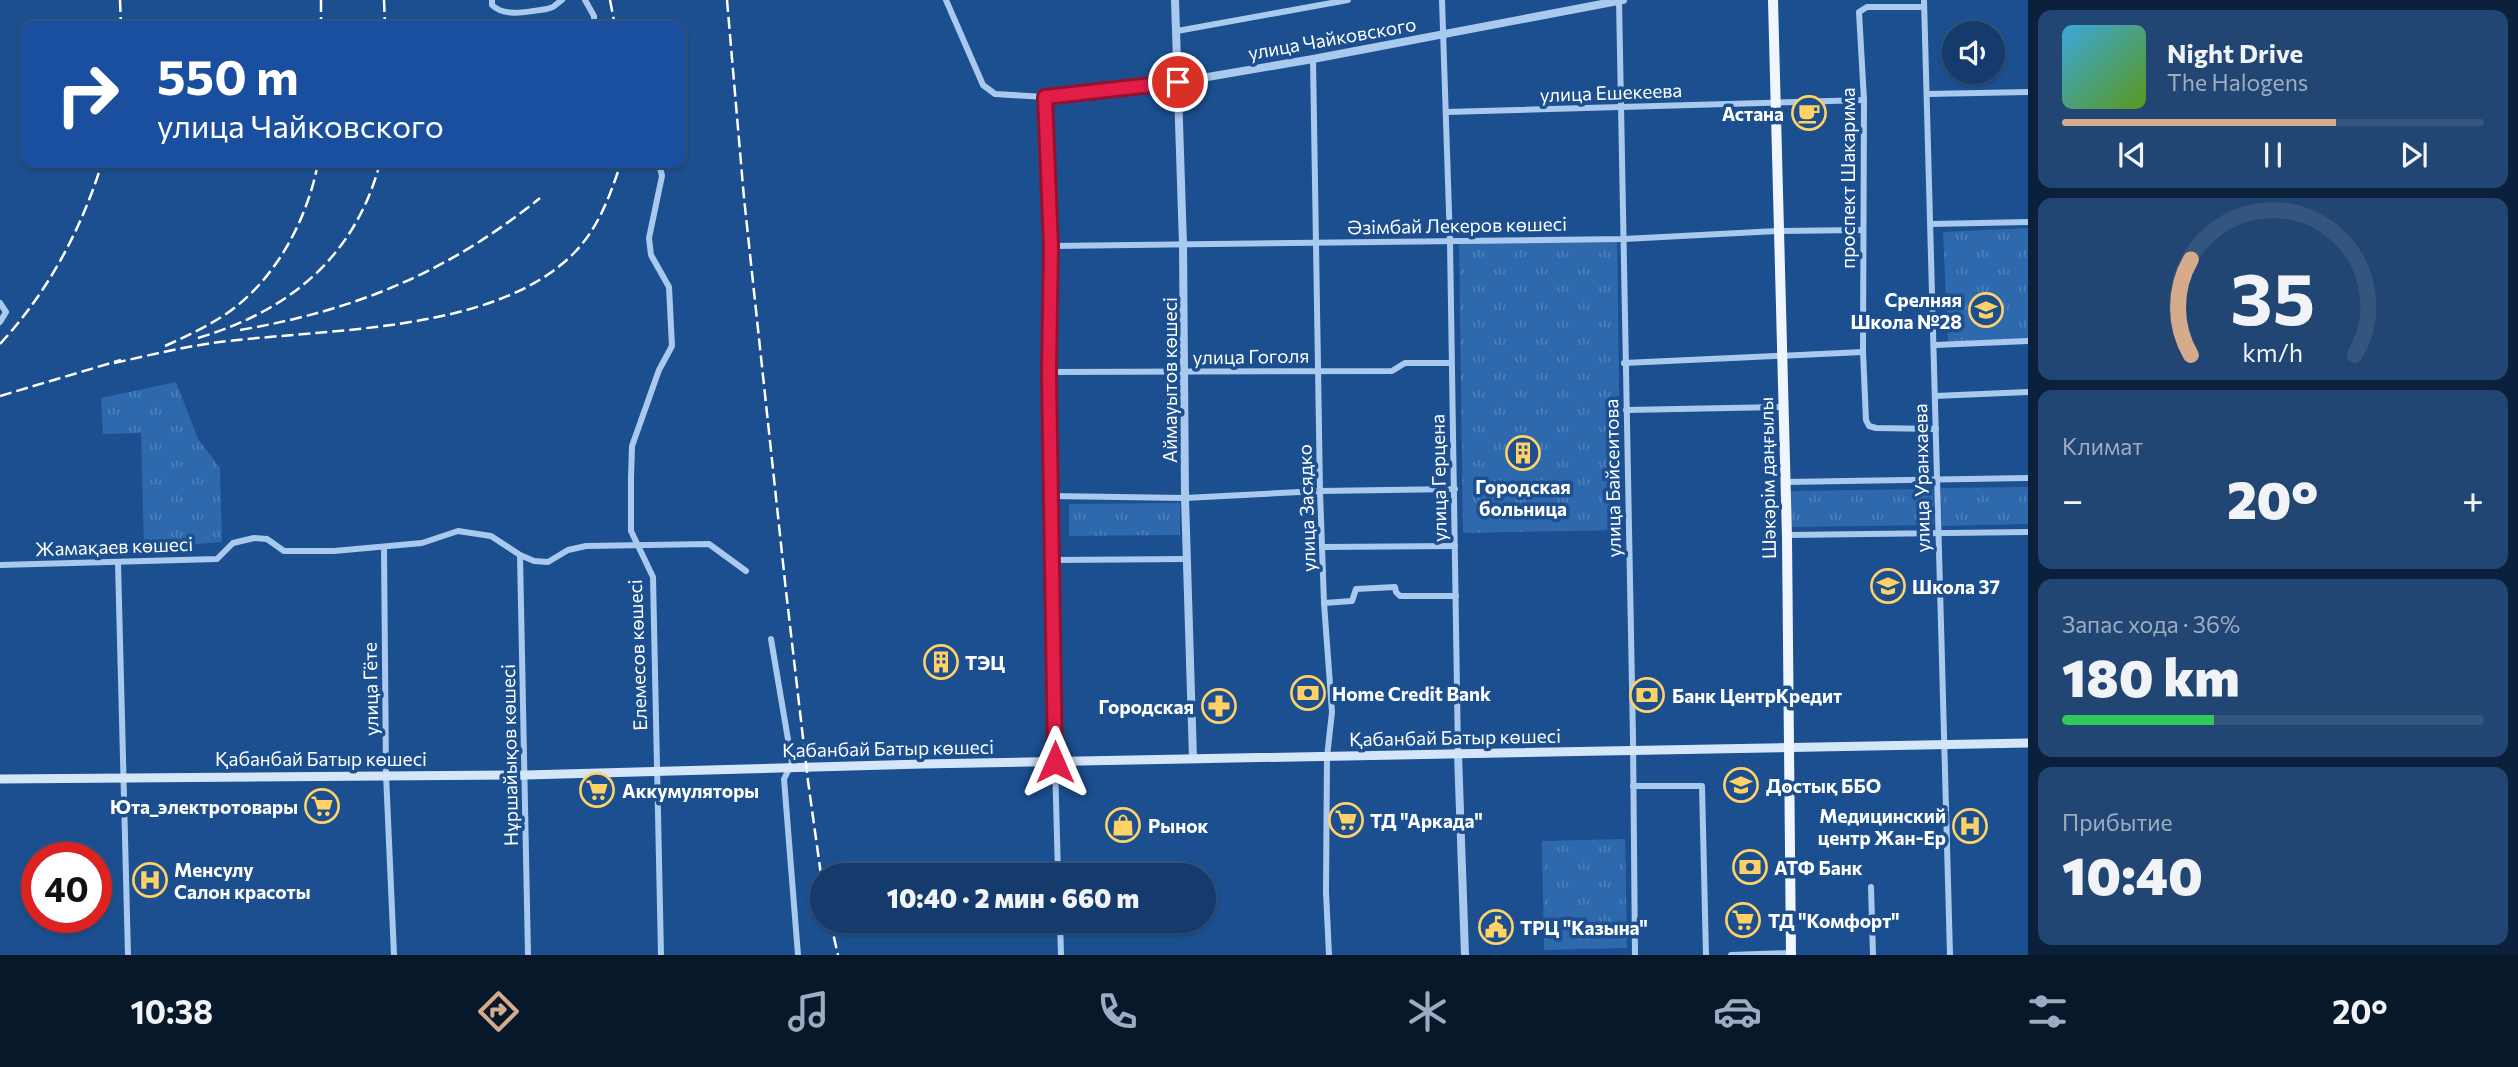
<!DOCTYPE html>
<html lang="ru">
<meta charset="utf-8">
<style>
:root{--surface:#143b6b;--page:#214673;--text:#f1f3f6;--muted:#9dadc1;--line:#33557e;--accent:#d6ab8b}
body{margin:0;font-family:Commissioner,sans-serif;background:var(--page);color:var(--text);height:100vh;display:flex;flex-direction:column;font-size:26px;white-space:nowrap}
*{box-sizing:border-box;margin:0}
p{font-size:23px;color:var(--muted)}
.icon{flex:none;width:38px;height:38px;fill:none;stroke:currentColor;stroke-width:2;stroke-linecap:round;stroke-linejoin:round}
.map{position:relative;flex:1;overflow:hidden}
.drawer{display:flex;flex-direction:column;gap:10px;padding:10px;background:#0b203b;width:490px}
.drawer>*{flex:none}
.top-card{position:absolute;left:21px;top:21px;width:665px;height:147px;border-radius:14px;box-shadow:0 2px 5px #0004,0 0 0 2px var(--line);background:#1a4fa0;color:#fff;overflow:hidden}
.buttons{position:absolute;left:1942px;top:21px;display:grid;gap:14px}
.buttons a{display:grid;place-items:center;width:63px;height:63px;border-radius:50%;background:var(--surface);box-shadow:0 2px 5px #0004,0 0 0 2px var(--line);font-size:35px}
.speed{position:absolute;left:21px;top:842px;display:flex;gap:14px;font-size:35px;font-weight:700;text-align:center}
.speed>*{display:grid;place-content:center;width:91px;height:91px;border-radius:50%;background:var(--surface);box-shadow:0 2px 5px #0004,0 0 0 2px var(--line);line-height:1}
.speed .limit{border:10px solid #d22;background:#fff;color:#111}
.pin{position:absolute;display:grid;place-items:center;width:60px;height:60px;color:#fff;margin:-30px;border:4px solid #fff;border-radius:50%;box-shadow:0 2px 7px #0007}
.me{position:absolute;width:77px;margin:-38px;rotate:0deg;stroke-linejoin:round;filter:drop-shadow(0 0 5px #0008)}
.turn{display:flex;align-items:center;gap:24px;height:147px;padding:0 21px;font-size:32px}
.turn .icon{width:91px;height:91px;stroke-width:2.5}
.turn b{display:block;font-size:49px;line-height:60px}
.big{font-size:52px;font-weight:800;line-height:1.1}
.drawer .card{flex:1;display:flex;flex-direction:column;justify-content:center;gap:10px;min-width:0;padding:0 24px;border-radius:14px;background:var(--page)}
.drawer .dial{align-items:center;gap:0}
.dial svg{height:182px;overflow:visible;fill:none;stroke:var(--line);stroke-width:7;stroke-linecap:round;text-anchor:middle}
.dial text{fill:var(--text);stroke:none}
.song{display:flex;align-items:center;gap:21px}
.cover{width:84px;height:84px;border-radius:10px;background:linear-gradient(135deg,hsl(200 70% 55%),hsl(90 70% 35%))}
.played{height:7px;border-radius:4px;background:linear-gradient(90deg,var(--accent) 65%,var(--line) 65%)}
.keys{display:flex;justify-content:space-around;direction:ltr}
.heat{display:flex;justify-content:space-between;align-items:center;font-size:38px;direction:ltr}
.charge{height:10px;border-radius:5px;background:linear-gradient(90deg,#34c759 36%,var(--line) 0)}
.trip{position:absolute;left:810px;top:863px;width:406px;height:70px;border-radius:35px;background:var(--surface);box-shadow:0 2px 5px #0004,0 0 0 2px var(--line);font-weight:800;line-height:70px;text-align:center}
.tabs{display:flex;height:112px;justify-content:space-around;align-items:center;background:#08182b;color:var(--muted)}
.tabs .icon{width:49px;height:49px}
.tabs .on{color:var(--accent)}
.tabs b{font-size:32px;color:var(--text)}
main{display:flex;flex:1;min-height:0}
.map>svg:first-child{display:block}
.park{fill:url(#park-tufts)}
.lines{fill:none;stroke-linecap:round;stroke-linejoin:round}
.minor{stroke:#a9c9ee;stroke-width:6}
.tertiary{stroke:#a9c9ee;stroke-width:8}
.secondary{stroke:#d6e6fa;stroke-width:9}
.primary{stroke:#f0f6ff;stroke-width:10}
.rail{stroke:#fff;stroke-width:2.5;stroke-dasharray:12 5;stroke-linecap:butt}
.route-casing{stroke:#92132f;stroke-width:18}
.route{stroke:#e11d48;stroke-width:12}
.labels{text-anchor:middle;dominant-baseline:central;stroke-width:7;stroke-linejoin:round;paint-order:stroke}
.street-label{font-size:19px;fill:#fff;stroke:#1b4f8f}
.poi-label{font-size:19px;font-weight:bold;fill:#fff;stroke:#1b4f8f;text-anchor:start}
</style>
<main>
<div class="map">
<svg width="2028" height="955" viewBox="0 0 2028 955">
<defs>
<pattern id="park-tufts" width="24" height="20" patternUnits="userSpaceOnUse" patternTransform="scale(1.75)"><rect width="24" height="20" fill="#2e69ad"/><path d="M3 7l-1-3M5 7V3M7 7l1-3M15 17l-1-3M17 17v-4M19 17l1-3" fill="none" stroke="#4d80b9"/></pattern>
</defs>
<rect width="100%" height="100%" fill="#1b4f8f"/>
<g class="park">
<path d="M2028,228V339L1948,343L1943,232Z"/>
<path d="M1617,239L1621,530L1463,533L1459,242Z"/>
<path d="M176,382L198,439L220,468L222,542L144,548L141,433L103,434L101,398Z"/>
<path d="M2028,487V524L1942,526L1941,488Z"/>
<path d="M1933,489L1934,525L1790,527V491Z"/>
<path d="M1180,503V535L1069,536V504Z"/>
<path d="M1625,839L1627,948L1544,950L1542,841Z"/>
</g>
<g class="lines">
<g class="minor">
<path d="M492,0V5C505,18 530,11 547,9L553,7L562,0"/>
<path d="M585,0L594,16V26"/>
<path d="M946,0L983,85L995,94L1045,97"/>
<path d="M1442,0L1450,242L1458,754"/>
<path d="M1619,0L1633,739L1635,955"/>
<path d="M1924,0L1950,955"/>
<path d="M1924,7H1867L1859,12L1864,100L1863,352L1866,420L1869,426L1876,428L1936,429"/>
<path d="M1177,31L1348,0"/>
<path d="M1313,59L1320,491L1324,603L1332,712L1327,757L1326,892L1329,955"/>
<path d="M1927,94L2028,92"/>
<path d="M1447,112L1864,100"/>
<path d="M659,163L662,176L649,238L651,255L669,287L672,346L659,370L632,446L631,478V531L653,577L661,955"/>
<path d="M1931,224L2028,222"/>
<path d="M1051,246L1624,239L1777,231L1863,230"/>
<path d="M0,303L6,312L0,322"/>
<path d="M1935,345L2028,341"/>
<path d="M1624,363L1863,352"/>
<path d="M1049,372L1392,371L1405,363H1451"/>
<path d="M1935,396L2028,392"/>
<path d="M1626,410L1783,407"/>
<path d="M1785,482L2028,478"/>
<path d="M1051,496L1185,498L1320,491L1455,489"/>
<path d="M1787,535L2028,532"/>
<path d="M1323,547L1455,546"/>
<path d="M384,548L386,774L394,955"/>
<path d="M520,555L528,955"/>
<path d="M1054,560L1187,559"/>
<path d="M118,562L128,955"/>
<path d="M0,565L217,559L233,543L254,538L267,539L284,551H334L422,543L458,531L491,536L520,555L534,561L548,562L568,550L586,546L709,544L746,571"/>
<path d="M1324,603L1352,601L1356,589L1395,587L1396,592L1400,596H1456"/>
<path d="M771,639L792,763L784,779L798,955"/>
<path d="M1055,762L1058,875"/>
<path d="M1633,786H1702L1706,955"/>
<path d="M1871,887L1873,955"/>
<path d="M1060,920L1061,955"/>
<path d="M1731,955L1791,953"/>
</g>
<g class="tertiary">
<path d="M1175,0L1183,244L1185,498L1193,759"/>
<path d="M1458,754L1465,955"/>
<path d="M1055,762L1049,372L1051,246L1045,97L1178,82L1313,59L1623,0"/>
</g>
<path class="secondary" d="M0,779L526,775L922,764L2028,743"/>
<path class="primary" d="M1773,0L1787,538L1791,955"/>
<g class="rail">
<path d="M120,0L121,26"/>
<path d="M321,0V26"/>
<path d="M384,0L385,26"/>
<path d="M610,0L615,26"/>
<path d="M727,0L744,198L786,591L808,781L822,882"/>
<path d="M240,330C357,310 448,272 540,198"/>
<path d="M198,338C289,311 355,257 380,163"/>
<path d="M0,344C48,292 81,230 102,163"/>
<path d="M165,346C185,337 204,328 223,316C274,283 307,221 318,163"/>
<path d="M114,363C146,356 179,348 212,343C321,328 495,335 575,252C599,227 610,195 621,163"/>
<path d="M0,396L121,360"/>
<path d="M830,920L838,955"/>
</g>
</g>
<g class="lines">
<g class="route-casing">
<path id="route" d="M1055,762L1049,372L1051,246L1045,97L1178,82"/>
</g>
<use href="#route" class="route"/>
</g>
<defs>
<g id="cafe-ring" transform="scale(1.75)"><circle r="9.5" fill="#1b4f8f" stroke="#ffd166" stroke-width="1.5"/><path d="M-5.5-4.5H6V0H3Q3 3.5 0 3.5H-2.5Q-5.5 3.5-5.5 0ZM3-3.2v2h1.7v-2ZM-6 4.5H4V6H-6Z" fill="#ffd166"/></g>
<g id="school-ring" transform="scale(1.75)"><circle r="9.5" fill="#1b4f8f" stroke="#ffd166" stroke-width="1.5"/><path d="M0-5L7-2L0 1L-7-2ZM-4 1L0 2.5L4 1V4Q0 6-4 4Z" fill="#ffd166"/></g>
<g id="building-ring" transform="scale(1.75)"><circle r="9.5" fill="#1b4f8f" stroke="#ffd166" stroke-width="1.5"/><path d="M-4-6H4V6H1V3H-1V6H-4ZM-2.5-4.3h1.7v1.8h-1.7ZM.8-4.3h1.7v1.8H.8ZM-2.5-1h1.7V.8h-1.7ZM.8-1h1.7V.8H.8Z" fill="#ffd166"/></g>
<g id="bank-ring" transform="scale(1.75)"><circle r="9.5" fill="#1b4f8f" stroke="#ffd166" stroke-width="1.5"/><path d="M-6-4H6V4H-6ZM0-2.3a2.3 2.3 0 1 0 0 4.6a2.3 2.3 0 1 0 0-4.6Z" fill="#ffd166"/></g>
<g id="pharmacy-ring" transform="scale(1.75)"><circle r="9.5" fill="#1b4f8f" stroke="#ffd166" stroke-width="1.5"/><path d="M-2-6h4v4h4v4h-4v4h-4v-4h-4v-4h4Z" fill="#ffd166"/></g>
<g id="supermarket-ring" transform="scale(1.75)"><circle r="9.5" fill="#1b4f8f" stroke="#ffd166" stroke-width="1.5"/><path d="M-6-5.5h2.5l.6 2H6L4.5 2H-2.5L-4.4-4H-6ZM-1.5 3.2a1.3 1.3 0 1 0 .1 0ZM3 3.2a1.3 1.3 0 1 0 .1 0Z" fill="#ffd166"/></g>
<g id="shop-ring" transform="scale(1.75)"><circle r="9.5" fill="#1b4f8f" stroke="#ffd166" stroke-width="1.5"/><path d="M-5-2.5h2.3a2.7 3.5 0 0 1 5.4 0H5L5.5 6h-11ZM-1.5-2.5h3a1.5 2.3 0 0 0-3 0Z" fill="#ffd166"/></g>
<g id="hospital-ring" transform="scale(1.75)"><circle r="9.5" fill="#1b4f8f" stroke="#ffd166" stroke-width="1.5"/><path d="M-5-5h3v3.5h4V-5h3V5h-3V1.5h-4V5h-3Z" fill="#ffd166"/></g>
<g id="civic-ring" transform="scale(1.75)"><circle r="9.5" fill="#1b4f8f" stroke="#ffd166" stroke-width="1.5"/><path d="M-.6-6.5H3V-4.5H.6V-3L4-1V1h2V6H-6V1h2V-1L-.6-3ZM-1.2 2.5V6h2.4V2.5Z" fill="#ffd166"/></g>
</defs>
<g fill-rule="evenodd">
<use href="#cafe-ring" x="1809" y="113"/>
<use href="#school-ring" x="1986" y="310"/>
<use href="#building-ring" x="1523" y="453"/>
<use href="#school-ring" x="1888" y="586"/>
<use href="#building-ring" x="941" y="662"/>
<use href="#bank-ring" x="1308" y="693"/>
<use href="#bank-ring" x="1647" y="695"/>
<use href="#pharmacy-ring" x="1219" y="706"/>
<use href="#school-ring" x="1741" y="785"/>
<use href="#supermarket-ring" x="597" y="790"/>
<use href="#supermarket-ring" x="322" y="806"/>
<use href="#supermarket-ring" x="1346" y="820"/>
<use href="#shop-ring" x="1123" y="825"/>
<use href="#hospital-ring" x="1970" y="826"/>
<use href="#bank-ring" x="1750" y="867"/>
<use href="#hospital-ring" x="150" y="880"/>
<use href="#supermarket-ring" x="1743" y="920"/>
<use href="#civic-ring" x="1496" y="927"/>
</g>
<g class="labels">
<g class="street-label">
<text transform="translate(1332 38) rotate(-10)">улица Чайковского</text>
<text transform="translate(1611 92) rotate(-2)">улица Ешекеева</text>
<text transform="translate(1847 178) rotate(-90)">проспект Шакарима</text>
<text transform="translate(1457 225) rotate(-1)">Әзімбай Лекеров көшесі</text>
<text transform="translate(1251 356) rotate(-1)">улица Гоголя</text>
<text transform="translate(1169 380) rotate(-90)">Аймауытов көшесі</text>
<text transform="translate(1438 478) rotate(-91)">улица Герцена</text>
<text transform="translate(1612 478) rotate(-91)">улица Байсеитова</text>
<text transform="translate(1767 478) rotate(-91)">Шәкәрім даңғылы</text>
<text transform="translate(1921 478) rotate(-91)">улица Уранхаева</text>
<text transform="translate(1306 508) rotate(-92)">улица Засядко</text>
<text transform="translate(114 546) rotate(-2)">Жамақаев көшесі</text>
<text transform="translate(637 655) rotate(-92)">Елемесов көшесі</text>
<text transform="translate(370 689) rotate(-91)">улица Гёте</text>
<text transform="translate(1455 737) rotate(-1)">Қабанбай Батыр көшесі</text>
<text transform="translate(888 748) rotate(-1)">Қабанбай Батыр көшесі</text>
<text transform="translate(509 755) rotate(-91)">Нұршайықов көшесі</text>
<text x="321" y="758">Қабанбай Батыр көшесі</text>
</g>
<g class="poi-label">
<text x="1784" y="113" text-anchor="end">Астана</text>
<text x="1962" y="299" text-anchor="end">Срелняя<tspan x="1962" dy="22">Школа №28</tspan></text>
<text x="1523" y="486" text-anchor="middle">Городская<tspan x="1523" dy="22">больница</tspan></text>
<text x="1912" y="586">Школа 37</text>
<text x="965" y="662">ТЭЦ</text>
<text x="1332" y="693">Home Credit Bank</text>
<text x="1672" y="695">Банк ЦентрКредит</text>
<text x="1194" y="706" text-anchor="end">Городская</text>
<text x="1766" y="785">Достық ББО</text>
<text x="622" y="790">Аккумуляторы</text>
<text x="298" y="806" text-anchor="end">Юта_электротовары</text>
<text x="1946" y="815" text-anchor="end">Медицинский<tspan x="1946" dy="22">центр Жан-Ер</tspan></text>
<text x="1370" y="820">ТД "Аркада"</text>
<text x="1148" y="825">Рынок</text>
<text x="1774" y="867">АТФ Банк</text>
<text x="174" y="869">Менсулу<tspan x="174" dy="22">Салон красоты</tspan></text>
<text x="1768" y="920">ТД "Комфорт"</text>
<text x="1520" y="927">ТРЦ "Казына"</text>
</g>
</g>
</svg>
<div class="buttons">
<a><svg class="icon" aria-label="sound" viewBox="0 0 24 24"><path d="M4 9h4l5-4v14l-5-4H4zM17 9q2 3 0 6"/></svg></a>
</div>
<div class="speed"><div class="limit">40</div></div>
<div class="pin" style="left:1178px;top:82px;background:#d93025"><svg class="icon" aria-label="arrive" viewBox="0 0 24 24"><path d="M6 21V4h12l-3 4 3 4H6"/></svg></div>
<svg class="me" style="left:1055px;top:762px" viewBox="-20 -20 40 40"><path d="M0-17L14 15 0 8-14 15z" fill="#e11d48" stroke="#fff" stroke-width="4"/></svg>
<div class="trip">10:40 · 2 мин · 660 m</div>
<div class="top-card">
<div class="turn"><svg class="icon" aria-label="right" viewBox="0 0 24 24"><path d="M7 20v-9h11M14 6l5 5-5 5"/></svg><div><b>550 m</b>улица Чайковского</div></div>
</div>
</div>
<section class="drawer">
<div class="card">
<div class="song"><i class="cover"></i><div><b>Night Drive</b><p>The Halogens</p></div></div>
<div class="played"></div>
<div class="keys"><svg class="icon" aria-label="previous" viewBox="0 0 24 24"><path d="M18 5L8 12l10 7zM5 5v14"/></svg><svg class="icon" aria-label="pause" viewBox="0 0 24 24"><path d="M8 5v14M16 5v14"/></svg><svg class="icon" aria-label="next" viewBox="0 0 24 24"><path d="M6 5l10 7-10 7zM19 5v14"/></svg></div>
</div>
<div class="card dial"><svg viewBox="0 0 100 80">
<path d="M14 69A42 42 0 1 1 86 69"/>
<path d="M14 69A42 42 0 0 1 14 27" stroke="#d6ab8b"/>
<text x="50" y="56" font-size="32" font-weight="700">35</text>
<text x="50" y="72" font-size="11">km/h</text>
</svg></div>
<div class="card"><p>Климат</p>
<div class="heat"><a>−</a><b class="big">20°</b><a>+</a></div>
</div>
<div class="card"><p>Запас хода · 36%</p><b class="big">180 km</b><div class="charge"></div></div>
<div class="card"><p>Прибытие</p><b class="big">10:40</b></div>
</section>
</main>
<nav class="tabs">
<b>10:38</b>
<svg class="icon on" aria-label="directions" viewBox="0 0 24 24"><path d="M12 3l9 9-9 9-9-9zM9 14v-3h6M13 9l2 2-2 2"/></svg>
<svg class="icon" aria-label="music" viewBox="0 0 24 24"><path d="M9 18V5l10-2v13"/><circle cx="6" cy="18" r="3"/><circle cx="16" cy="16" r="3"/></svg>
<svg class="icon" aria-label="phone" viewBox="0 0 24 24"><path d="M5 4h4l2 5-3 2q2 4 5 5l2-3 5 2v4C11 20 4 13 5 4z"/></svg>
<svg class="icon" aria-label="climate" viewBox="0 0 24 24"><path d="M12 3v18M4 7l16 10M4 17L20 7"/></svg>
<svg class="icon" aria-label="car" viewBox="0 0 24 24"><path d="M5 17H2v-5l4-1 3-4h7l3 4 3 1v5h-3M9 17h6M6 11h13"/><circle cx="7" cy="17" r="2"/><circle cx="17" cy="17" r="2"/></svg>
<svg class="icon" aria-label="filters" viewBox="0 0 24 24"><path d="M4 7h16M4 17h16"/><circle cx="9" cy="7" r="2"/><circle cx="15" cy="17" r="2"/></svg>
<b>20°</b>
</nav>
